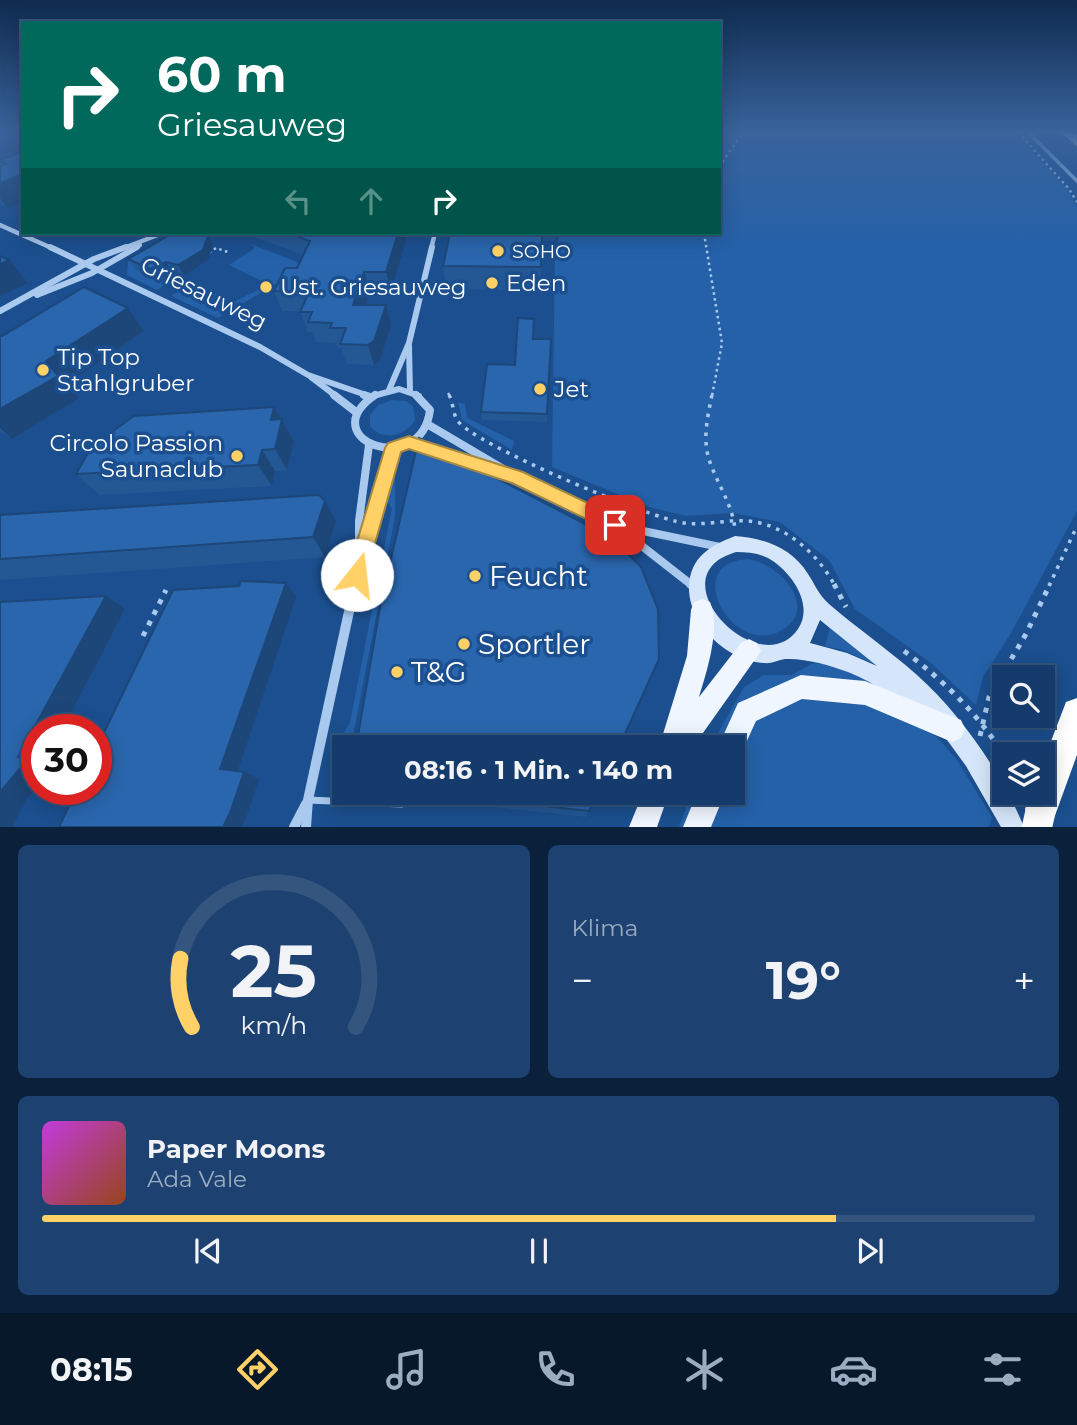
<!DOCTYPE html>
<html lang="de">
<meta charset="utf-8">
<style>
:root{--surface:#143b6b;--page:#1d4271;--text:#f1f3f6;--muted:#9dadc1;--line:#33557e;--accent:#ffd166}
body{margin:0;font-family:Montserrat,sans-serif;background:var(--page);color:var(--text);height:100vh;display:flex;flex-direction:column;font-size:26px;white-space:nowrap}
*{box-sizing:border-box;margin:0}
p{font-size:23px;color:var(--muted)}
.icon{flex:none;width:38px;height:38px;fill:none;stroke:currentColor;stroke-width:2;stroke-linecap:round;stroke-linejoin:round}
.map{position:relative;height:827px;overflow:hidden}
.details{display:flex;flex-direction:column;gap:18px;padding:18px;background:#0b203b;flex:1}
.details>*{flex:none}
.banner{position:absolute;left:21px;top:21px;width:700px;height:214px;border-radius:0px;box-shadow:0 4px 18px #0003,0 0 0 2px var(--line);background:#00695c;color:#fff;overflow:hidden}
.fabs{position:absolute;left:992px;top:665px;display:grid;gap:14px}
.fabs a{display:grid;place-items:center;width:63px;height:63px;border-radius:0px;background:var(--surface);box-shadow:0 4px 18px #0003,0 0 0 2px var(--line);font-size:35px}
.speed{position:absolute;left:21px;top:714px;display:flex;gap:14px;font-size:35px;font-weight:700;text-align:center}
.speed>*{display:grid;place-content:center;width:91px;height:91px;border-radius:50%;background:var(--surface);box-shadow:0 4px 18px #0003,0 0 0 2px var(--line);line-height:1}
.speed .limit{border:10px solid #d22;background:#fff;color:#111}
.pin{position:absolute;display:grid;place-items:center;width:60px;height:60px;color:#fff;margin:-30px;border-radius:14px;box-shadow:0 4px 10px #0006}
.me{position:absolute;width:77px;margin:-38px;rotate:16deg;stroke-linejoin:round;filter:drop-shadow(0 0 5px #0008)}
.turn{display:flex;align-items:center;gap:24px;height:147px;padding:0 21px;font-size:32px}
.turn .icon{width:91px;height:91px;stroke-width:2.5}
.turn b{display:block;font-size:49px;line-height:60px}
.lanes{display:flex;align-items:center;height:66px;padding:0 21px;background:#0003;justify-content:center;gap:35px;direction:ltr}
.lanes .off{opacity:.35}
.big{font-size:52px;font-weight:700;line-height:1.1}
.details .widget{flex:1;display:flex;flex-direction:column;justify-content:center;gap:10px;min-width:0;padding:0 24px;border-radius:10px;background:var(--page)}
.details .dial{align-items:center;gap:0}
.dial svg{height:182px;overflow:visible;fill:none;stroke:var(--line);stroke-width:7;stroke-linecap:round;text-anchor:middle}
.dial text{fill:var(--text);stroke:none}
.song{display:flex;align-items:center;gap:21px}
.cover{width:84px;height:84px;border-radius:10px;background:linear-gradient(135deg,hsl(290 70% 55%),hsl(20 70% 35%))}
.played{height:7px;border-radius:4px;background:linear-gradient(90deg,var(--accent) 80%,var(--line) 80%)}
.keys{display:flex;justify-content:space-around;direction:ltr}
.heat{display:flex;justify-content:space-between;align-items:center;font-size:38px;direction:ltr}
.details .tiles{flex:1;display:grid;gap:18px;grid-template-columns:1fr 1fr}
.widget:last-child{grid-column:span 2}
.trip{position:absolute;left:332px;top:735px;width:413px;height:70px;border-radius:0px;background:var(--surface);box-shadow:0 4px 18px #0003,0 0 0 2px var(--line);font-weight:700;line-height:70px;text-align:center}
.dock{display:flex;height:112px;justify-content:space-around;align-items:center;background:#08182b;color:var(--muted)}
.dock .icon{width:49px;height:49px}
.dock .selected{color:var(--accent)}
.dock b{font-size:32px;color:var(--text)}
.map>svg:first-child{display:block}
.green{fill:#2461a8}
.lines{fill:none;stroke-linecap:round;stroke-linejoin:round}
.stream{stroke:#9cc4f0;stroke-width:3.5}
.path-far2{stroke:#a9c9ee;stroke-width:2.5;stroke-dasharray:2.5 3.5;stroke-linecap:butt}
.path-far1{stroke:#a9c9ee;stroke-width:3.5;stroke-dasharray:3.5 6;stroke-linecap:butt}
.path{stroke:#a9c9ee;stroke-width:5;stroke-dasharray:5 7;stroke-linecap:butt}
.lane-far1{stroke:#a9c9ee;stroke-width:6}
.lane{stroke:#a9c9ee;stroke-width:7}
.street-far3{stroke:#a9c9ee;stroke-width:4.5}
.street-far2{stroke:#a9c9ee;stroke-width:6}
.street-far1{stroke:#a9c9ee;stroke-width:8}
.street{stroke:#a9c9ee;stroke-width:10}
.secondary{fill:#d6e6fa;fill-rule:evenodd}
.primary{fill:#f0f6ff;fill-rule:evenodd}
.highway{fill:#fff;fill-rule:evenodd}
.highway-bridge{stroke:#fff;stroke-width:30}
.wall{fill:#245895}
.shaded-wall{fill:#1d4779}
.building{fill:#2a66ad;stroke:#1d4779;stroke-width:2}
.route{fill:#ffd166;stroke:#a68842;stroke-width:2}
.poi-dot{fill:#ffd166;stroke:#1b4f8f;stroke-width:2.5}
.labels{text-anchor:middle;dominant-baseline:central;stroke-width:7;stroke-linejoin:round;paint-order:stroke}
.far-poi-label{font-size:19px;fill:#fff;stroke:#1b4f8f;text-anchor:start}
.poi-label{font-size:23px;fill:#fff;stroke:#1b4f8f;text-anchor:start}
.street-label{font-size:23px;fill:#fff;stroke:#1b4f8f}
.near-poi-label{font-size:28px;fill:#fff;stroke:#1b4f8f;text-anchor:start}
</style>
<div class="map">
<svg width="1077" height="827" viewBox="0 0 1077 827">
<rect width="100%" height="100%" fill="#1b4f8f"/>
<g class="green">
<path d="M719,132H1014L1066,188L1077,207V511L1011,633L983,677L976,705L931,663L855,609L829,560L780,522L733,513L686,516L649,507L552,467L555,248L561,233H719Z"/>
<path d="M178,233L157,280L172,273L179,276L157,290L127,275L128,261L135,254Z"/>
<path d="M251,244L307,266L218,318L171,296L191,283L235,301L258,290L261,292L272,286L229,265L255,248Z"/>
<path d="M392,400L406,401L413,406L415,420C406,436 383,442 370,426V415L378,405Z"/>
<path d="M458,402L465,404L467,418L514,441L512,450L462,420Z"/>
<path d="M389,477L395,479V517L351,747H345L344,783L336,779C323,758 341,740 350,722L392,508L384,498Z"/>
<path d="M747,559C777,562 821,607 782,630C734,659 679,564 747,559Z"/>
<path d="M830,627L889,671L843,650L825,646Z"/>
<path d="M813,663L845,666L877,684L917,714L957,760L992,817L989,827H679L692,793H733V747H710L744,687L764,675H792Z"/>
</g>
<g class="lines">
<path class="stream" d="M1028,132L1077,181"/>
<g class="path-far2">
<path d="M1018,132L1069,189L1077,202"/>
<path d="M719,167L743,132"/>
<path d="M704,233L722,343L712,396"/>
<path d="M209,253L216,248L228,252"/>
<path d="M448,393L450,396"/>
</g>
<g class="path-far1">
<path d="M449,395C453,402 453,413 457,420C472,444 652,519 684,523C705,526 728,519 749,521C786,525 818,554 835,586"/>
<path d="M712,395C708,415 703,435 708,456C715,481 732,502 735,529"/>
<path d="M1049,586L1077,526"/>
</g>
<g class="path">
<path d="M834,584L846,607"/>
<path d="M143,636L166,590"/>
<path d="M904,651C944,681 977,713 1004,755"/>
<path d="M980,736L989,697L1026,634L1050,584"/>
</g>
<path class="lane-far1" d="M597,540L608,521"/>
<path class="lane" d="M308,800L401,804"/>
<g class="street-far3">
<path d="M0,225L54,249"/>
<path d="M121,249L163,233"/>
<path d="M134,249L140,245"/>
<path d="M431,249L435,233"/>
</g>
<g class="street-far2">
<path d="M50,247L260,347L308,375L369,396"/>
<path d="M37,295L92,273L137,247"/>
<path d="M0,311L94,259L126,247"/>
<path d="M409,346L410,391"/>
<path d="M311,377L336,396"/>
<path d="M389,390L409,343L432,247"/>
<path d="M373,396L399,389L419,396"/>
</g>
<g class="street-far1">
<path d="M334,395L356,412"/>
<path d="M364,395L370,397"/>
<path d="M375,395C311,439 421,480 430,410L416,395"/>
<path d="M427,424L517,477L615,525L693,586"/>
<path d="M448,455L503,473"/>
<path d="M619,526L720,547"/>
<path d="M359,556V521L369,445"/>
<path d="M354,586L394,448"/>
</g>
<g class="street">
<path d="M691,584L695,587"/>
<path d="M294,827L306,804"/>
<path d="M306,827L308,800L355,584"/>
</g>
<path class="secondary" d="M735,536C764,538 792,548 808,574C816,586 818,594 829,604C858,629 889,650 917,675C960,713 1003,775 1024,827H1001L966,766L934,722L931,723L924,720C900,702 876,683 848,672C829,665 805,658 785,659C778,660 771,664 764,663C728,662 688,624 689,587C690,557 710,546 735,536ZM736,552C747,552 758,553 768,558C790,570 815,604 798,629C763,680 673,595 717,561C722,557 730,554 736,552ZM820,620L877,666L847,653L810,643Z"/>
<g class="primary">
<path d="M702,599L710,602C721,628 707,671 699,697L741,643L749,639L757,643L761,651L693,747H659L687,656L691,610L694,602Z"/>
<path d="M801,675L865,681L961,720L965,729L961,738L952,742L865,705L802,699L756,721L740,756L733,759V747H718L738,703Z"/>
<path d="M643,793H669L657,827H629Z"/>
<path d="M697,793H725L711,827H683Z"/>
</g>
<g class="highway">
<path d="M1060,132H1074L1077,135V146Z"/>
<path d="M1077,698V755L1053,821L1041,825L1029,821L1025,809L1031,793H1043V762L1066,702Z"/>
</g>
<path class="highway-bridge" d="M1037,827L1041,809"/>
</g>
<g class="wall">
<path d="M23,151L8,209L0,203V166L3,165L0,160Z"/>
<path d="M245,233H408L391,292H370L365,305L391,325L380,361L374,365L347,364L341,348H338L336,343L316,342L312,332H308L300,311H282L274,291L297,268L303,255Z"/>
<path d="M450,233H557L554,241H542L541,290L446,289L443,266Z"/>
<path d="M213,246L208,260L184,276L172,273L157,280L135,269L128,259Z"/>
<path d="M128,308L144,331L67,384L79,398L12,439L0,431V335L2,336Z"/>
<path d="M533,339H551L547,422L482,420L481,412Z"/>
<path d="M274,407L294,441L287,470L275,471L272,486L99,495L76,474Z"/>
<path d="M0,515L336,521L325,557L0,580Z"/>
<path d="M367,793H598L586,817Z"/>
</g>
<g class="shaded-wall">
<path d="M0,132H23V147L0,156Z"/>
<path d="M23,174V202L8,209L0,198V183Z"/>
<path d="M398,233H408L391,292L386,272Z"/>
<path d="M208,235L213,246L208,260L184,276L178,265Z"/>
<path d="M9,260L28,283L0,296V264Z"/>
<path d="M166,262L172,273L157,280L150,269Z"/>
<path d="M364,272L370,292L359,324L353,305Z"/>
<path d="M386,305L391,325L380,361L374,365L368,345Z"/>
<path d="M128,308L144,331L67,384L79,398L12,439L0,428V409L46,361Z"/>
<path d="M274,407L294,441L287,470L275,449L271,420Z"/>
<path d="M262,450L275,471L272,486L258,465Z"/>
<path d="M325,501L336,521L325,557L313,537Z"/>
<path d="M286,583L296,597L236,776L220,769Z"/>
<path d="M106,596L125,609L62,730H37V787L27,799L12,827H0V792Z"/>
<path d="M244,772L259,779L246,818L242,827H223Z"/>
</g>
<g class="building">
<path d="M23,151V174L0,183V166L6,164L0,160Z"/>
<path d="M173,233H201L208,235L203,250L178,265L166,262L150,269L128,259Z"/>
<path d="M288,233H398L386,272H364L353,305H386L374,341L368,345L340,344L346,328H330L332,323L308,322L312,312H300L309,292L274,291L285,268H297L310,241Z"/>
<path d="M450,233H542L541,267L443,266Z"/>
<path d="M0,256L9,260L0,264Z"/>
<path d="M84,287L128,308L46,361L58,376L0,409V335L2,336Z"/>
<path d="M518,318L534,319L533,339H551L547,414L481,412L487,364L515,365Z"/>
<path d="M274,407L271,420L282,419L275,449L262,450L258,465L76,474L92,446L134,416Z"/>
<path d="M419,438L591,527L595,532L612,538L641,567L658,609L659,659L619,747H356L381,602Z"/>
<path d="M319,495L325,501L313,537L0,559V515Z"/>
<path d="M241,581L286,583L220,769L244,772L230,813L223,827H59L77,789H96V749L173,590L239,586Z"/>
<path d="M106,596L18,757L28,759L0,792V602Z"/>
<path d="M426,793H598L589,811Z"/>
</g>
<linearGradient id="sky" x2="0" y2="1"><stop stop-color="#0f2b4f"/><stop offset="0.53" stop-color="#39639b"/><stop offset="1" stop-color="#39639b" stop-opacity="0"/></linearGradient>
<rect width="1077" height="248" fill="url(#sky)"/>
<path class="route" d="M409,436L523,472L621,519L624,525L621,531L615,533L512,483L409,449L401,452L364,582L357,584L350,582L347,575L385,448L388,443Z"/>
<g class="poi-dot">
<circle cx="498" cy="251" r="7"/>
<circle cx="492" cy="283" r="7"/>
<circle cx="266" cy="287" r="7"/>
<circle cx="43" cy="370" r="7"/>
<circle cx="540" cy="389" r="7"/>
<circle cx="237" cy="456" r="7"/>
<circle cx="475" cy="576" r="7"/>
<circle cx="464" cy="644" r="7"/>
<circle cx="397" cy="672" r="7"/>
</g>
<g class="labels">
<g class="far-poi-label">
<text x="512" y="251">SOHO</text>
</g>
<g class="poi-label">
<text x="506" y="283">Eden</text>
<text x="280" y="287">Ust. Griesauweg</text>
<text x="57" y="357">Tip Top<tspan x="57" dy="26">Stahlgruber</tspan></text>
<text x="554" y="389">Jet</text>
<text x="223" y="443" text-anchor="end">Circolo Passion<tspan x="223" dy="26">Saunaclub</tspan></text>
</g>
<g class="street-label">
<text transform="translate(204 293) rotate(26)">Griesauweg</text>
</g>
<g class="near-poi-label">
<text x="489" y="576">Feucht</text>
<text x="478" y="644">Sportler</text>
<text x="411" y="672">T&amp;G</text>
</g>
</g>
</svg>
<div class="fabs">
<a><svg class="icon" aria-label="search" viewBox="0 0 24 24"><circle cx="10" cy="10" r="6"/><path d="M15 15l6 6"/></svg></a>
<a><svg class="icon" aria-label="layers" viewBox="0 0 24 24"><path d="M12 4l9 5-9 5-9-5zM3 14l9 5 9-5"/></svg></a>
</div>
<div class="speed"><div class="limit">30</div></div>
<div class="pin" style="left:615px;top:525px;background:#d93025"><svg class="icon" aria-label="arrive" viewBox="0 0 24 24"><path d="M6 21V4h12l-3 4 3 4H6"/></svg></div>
<svg class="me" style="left:357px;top:575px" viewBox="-20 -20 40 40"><circle r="19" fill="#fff"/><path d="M0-13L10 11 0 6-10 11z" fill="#ffd166"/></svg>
<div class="trip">08:16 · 1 Min. · 140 m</div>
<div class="banner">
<div class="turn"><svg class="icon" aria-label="right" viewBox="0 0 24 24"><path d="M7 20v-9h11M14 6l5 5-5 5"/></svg><div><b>60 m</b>Griesauweg</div></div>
<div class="lanes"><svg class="icon off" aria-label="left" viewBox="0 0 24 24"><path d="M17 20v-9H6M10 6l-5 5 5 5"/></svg><svg class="icon off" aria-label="ahead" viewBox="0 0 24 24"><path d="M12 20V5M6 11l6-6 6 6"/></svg><svg class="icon" aria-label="right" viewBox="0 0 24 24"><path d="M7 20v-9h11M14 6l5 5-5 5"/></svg></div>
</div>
</div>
<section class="details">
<div class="tiles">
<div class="widget dial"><svg viewBox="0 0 100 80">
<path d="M14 69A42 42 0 1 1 86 69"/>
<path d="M14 69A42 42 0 0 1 9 39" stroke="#ffd166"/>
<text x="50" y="56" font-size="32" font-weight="700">25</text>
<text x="50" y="72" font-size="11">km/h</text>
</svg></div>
<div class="widget"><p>Klima</p>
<div class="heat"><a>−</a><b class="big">19°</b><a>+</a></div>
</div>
<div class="widget">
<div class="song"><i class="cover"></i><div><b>Paper Moons</b><p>Ada Vale</p></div></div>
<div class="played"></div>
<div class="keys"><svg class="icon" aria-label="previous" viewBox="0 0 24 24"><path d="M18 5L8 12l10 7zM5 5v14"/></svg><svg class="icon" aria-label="pause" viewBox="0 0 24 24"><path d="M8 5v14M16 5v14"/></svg><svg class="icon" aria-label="next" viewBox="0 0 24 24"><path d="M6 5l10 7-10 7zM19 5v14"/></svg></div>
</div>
</div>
</section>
<nav class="dock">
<b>08:15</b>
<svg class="icon selected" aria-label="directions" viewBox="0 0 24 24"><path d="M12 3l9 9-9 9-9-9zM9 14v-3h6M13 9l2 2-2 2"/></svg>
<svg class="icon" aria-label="music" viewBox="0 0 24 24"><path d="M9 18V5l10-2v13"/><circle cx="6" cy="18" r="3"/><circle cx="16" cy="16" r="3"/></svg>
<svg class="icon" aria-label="phone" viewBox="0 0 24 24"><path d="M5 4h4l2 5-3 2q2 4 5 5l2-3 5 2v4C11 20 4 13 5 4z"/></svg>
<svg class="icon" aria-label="climate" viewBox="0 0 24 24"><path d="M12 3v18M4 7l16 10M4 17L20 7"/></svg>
<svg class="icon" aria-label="car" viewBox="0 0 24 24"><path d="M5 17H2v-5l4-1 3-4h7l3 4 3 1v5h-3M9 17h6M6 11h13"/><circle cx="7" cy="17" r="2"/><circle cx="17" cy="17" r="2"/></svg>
<svg class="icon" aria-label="filters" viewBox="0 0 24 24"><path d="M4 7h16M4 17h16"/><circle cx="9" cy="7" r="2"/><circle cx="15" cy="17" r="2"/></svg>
</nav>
